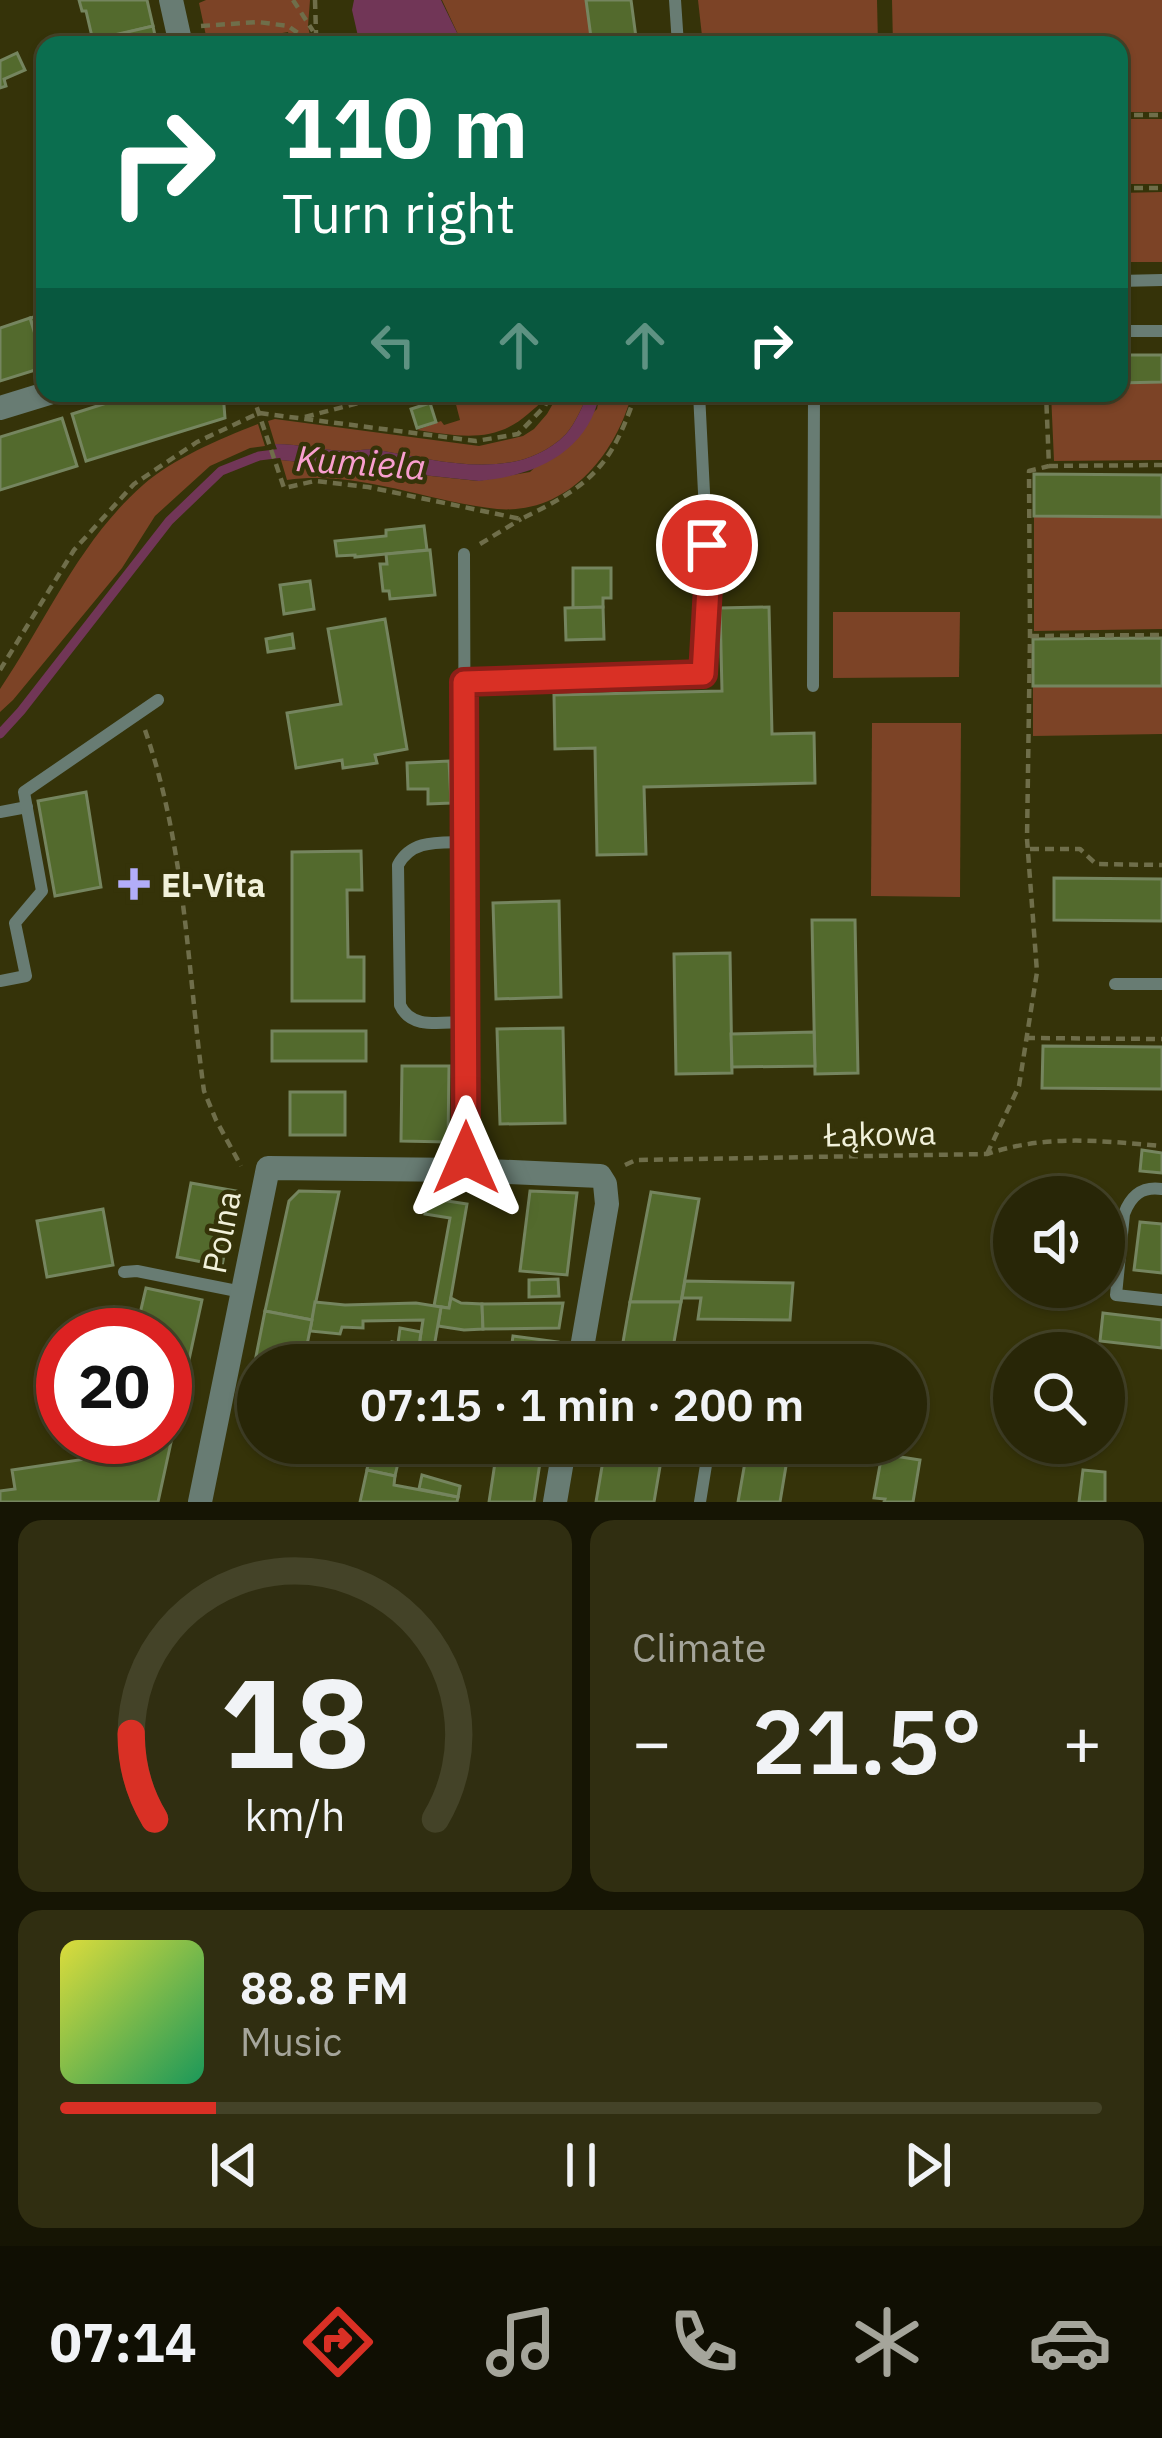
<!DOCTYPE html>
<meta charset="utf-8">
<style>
:root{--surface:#282607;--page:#302e11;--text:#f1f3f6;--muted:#a5a59b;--line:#444328;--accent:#d93025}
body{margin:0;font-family:"IBM Plex Sans",sans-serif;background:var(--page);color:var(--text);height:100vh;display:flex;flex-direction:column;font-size:45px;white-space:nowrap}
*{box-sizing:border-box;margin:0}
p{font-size:39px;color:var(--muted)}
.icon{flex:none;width:66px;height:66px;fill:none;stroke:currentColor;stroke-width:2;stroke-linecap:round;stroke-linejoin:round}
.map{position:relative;height:1502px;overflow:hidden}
.panel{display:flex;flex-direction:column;gap:18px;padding:18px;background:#161504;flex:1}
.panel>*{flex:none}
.hud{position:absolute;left:36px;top:36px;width:1092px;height:366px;border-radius:24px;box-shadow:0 3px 9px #0004,0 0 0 3px var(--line);background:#0b6e4f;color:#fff;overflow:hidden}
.controls{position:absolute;left:993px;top:1176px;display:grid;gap:24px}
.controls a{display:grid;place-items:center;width:132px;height:132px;border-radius:50%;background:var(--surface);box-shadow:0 3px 9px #0004,0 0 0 3px var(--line);font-size:60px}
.speed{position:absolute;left:36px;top:1308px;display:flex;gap:24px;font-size:60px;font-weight:700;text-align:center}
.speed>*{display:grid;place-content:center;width:156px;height:156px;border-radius:50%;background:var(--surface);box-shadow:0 3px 9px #0004,0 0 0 3px var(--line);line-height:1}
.speed .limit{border:18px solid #d22;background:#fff;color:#111}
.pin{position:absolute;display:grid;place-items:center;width:102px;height:102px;color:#fff;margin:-51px;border:6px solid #fff;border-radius:50%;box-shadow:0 3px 12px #0007}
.me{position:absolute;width:132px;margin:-66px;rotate:0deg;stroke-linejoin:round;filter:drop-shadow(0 0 9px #0008)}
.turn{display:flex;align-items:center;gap:42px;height:252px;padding:0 48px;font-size:54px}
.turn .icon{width:156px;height:156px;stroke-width:2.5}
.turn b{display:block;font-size:84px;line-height:102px}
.lanes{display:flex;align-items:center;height:114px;padding:0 48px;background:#0003;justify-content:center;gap:60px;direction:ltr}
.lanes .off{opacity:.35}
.big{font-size:90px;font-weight:600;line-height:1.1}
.panel .card{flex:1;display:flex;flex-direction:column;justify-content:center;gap:18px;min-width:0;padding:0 42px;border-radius:24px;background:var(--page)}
.panel .dial{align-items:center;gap:0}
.dial svg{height:312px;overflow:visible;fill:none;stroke:var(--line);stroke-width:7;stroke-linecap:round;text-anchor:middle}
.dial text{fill:var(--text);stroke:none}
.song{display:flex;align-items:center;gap:36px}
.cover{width:144px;height:144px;border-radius:18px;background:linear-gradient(135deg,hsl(60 70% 55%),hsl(150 70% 35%))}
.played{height:12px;border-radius:6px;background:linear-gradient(90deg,var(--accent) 15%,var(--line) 15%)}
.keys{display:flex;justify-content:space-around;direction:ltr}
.heat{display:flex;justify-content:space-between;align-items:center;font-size:66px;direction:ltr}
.panel .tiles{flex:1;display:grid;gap:18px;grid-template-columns:1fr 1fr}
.card:last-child{grid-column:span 2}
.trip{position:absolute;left:237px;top:1344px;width:690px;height:120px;border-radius:60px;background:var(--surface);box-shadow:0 3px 9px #0004,0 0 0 3px var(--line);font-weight:600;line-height:120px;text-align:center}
.dock{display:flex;height:192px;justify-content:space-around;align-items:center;background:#100f03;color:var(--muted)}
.dock .icon{width:84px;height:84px}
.dock .active{color:var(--accent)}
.dock b{font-size:54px;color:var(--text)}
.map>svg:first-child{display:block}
.green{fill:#7c4326}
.water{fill:#713657}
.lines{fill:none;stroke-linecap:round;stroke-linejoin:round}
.stream{stroke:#713657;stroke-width:9}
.building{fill:#536a2d;stroke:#75855f;stroke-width:3}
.path{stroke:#6f6e4a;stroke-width:4.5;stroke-dasharray:9 6;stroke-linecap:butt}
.lane{stroke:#687c73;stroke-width:12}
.street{stroke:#687c73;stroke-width:24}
.route-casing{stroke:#8d1f18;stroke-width:30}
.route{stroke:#d93025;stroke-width:21}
.poi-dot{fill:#b2adf9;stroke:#353309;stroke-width:4.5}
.labels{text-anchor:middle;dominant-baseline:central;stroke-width:9;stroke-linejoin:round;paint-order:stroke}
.poi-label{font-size:33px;font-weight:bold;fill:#f1f1da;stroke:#353309;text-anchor:start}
.street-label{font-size:33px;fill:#f1f1da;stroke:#353309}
.water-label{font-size:36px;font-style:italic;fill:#f99fcf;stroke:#353309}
</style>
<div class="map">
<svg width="1162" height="1502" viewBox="0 0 1162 1502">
<rect width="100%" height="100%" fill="#353309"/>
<g class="green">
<path d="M206,0H310L308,26L312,45H292L288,32L254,38V45H208L199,3Z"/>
<path d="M442,0H586L592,45H463Z"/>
<path d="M698,0H877L878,45H703Z"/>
<path d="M892,0H1162V112H1119V45H893Z"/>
<rect x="1119" y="119" width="43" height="65"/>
<path d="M1162,192V262H1119V193Z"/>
<path d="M1162,382V460L1054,461L1051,393H1119V383Z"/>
<path d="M453,393H548C543,402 536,407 528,414C494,444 458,436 417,430L441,421L444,425L460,420Z"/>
<path d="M559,393H589C582,406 576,423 566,434C517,484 437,460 378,450C368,448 360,451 350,451C325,451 300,444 275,444L268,421L275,419L479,446L523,436L534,429L547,414Z"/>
<path d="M600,393H632C616,455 567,515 497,509C427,502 359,470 287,480L281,460L478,481L530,472L597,409Z"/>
<path d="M258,424L265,446L250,448L210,466L155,516L122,568L13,700L0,712V689C46,621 80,540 143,485C172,459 222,438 258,424Z"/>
<path d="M1034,516L1162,517V629L1034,631Z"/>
<path d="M833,612H960L959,677L833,678Z"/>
<path d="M1033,686H1162V734L1033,736Z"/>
<path d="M872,723H961L960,897L871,896Z"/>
</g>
<g class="water">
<path d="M354,0H441L463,45H360L352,10Z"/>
<path d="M589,393H600C588,453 534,476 479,481L281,460L275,444C300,444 325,451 350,451C360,451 368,448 378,450C437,460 517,484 566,434C576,423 582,406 589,393Z"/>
</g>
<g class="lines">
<path class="stream" d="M0,734L21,711L169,521L221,471L259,456L291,452"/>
</g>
<g class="building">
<path d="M79,0H147L153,26L93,41L86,11H82Z"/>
<path d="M586,0H631L637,45H592Z"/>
<path d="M153,26L157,45H98L97,39Z"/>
<path d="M17,53L25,70L4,79L6,86L0,88V61Z"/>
<path d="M45,314V367L30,318Z"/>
<path d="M30,318L45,367L0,381V328Z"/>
<path d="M1119,355H1162V382L1119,383Z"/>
<path d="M138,393H223L225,418L86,461L72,414Z"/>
<path d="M430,403L436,422L417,428L411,409Z"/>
<path d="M62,418L77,466L0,490V437Z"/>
<path d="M1034,474L1162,475V517L1034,516Z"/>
<path d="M424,526L427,550L355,557V555L337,556L335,541L386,536V530Z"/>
<path d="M430,550L435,595L390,599L389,591H383L380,564H387L386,554Z"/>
<path d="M573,568H611V598H603V607L573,608Z"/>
<path d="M310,581L314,609L284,614L280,585Z"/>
<path d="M603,607L604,639L566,640L565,608Z"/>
<path d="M769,607L772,734L814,733L815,783L644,787L646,854L597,855L595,748L555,749L554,695L722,691L720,608Z"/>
<path d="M385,619L407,749L375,755L377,763L343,768L342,760L296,768L287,713L341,704L328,629Z"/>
<path d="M292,634L294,648L268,652L266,639Z"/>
<path d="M1162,638V686H1033V639Z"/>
<path d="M449,761L451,803L428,804V789H408L407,763Z"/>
<path d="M86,792L101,887L55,896L38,801Z"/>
<path d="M361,851L362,890H347L348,957H364V1001H292V852Z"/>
<path d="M1054,878L1162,879V921L1054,920Z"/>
<path d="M559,901L561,997L496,999L493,903Z"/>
<path d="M812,920H855L858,1073L815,1074Z"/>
<path d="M730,953L732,1073L676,1074L674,954Z"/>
<path d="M563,1028L565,1123L500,1124L497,1029Z"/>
<rect x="272" y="1031" width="94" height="30"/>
<path d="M814,1032L815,1066L732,1067L731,1034Z"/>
<path d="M1043,1046L1162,1047V1089L1042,1088Z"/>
<path d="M402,1066H449L448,1142L401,1141Z"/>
<rect x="290" y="1092" width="55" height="43"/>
<path d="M1142,1150L1162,1153V1173L1140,1171Z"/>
<path d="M191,1183L236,1191L222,1266L177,1257Z"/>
<path d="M299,1191L339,1192L312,1320L265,1311L289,1201Z"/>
<path d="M530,1191L577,1193L567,1275L520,1271Z"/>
<path d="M651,1192L699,1199L681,1302H630Z"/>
<path d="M428,1198L467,1204L449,1308L434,1306L450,1218L425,1214Z"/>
<path d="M103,1209L113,1265L47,1277L37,1221Z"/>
<path d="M1140,1222L1162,1224V1273L1134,1270Z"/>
<path d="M558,1279L559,1296L529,1297V1280Z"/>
<path d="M685,1281L793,1283L790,1320L698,1319L701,1298H682Z"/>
<path d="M146,1288L202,1300L158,1502H0V1491L15,1489L12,1470L119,1454L123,1437H165V1335H135Z"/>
<path d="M451,1298L461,1303L482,1304L483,1329L464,1330L438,1326L441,1307L449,1308Z"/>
<path d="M315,1302L345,1305L416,1303L441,1307L431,1365H416L423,1320L363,1321V1328L342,1327L340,1334L310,1331Z"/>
<path d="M630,1302H681L670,1365H619Z"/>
<path d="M563,1303L559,1328L483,1329L482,1304Z"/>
<path d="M265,1311L312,1320L303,1365H258V1423L243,1422Z"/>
<path d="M1103,1313L1162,1320V1348L1100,1341Z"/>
<path d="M400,1328L421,1332L417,1361L390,1357L392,1342L398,1343Z"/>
<path d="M513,1336L558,1342L554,1365H509Z"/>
<path d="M498,1443H543L534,1502H489Z"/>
<path d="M606,1443H664L654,1502H596Z"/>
<path d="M748,1445L774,1450L775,1446L789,1448L780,1502H738Z"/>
<path d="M882,1454L920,1460L913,1502H884L885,1499L874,1498Z"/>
<path d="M369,1457L398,1463L395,1476L367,1470Z"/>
<path d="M367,1470L395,1476L394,1485L458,1497L457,1502H360Z"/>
<path d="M1083,1470L1105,1472V1502H1079Z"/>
<path d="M422,1475L460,1486L458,1497L419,1489Z"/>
</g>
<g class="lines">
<g class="path">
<path d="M293,0L313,31"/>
<path d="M315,0L316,33L319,45"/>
<path d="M201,26L258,22L288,26L315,45"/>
<path d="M1119,115H1162"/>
<path d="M1119,188H1162"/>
<path d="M252,393L284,488L315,481L368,487L521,519C591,485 611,468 636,393"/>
<path d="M305,417L396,393"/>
<path d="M1049,466L1162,465"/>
<path d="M480,544L521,519"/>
<path d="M1030,636L1162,635"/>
<path d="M0,670L74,550L134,484L197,442L259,413L476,441L518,434L545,406L551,393"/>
<path d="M145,730C186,848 187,968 204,1091L216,1120L241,1166"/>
<path d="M1030,849H1080L1096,864L1162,865"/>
<path d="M1026,1038L1162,1039"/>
<path d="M987,1154L1019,1086L1037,972L1027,839L1030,636L1029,471L1049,466L1046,393"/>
<path d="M625,1165L636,1160L987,1154C1047,1134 1100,1141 1162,1146"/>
</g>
<g class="lane">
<path d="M675,0L678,45"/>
<path d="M1119,281L1162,280"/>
<path d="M1119,331H1162"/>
<path d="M464,554L466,1170"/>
<path d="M464,682L703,675L708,572L699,393"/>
<path d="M813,686L814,393"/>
<path d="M0,812L27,807"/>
<path d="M465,842C439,843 412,839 398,865L400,1005C411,1030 441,1022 465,1022"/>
<path d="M0,981L26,976L15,923L42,891L24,792L158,700"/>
<path d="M1115,984H1162"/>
<path d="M1162,1189C1142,1186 1131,1195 1124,1214L1116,1295L1162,1300"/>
<path d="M124,1272L137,1271L242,1292"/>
<path d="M700,1502L706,1465"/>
</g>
<g class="street">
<path d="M171,0L181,45"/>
<path d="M0,408L49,393"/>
<path d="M200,1502L268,1168L466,1170L600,1176L605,1184L607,1204L579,1365"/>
<path d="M555,1502L565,1443"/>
</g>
</g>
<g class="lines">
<g class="route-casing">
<path id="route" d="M466,1158L464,682L703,674L708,587L707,545"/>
</g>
<use href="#route" class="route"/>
</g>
<path class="poi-dot" d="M128 866h12v12h12v12h-12v12h-12v-12h-12v-12h12z"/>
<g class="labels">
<g class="poi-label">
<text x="161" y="884">El-Vita</text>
</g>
<g class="street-label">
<text transform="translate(880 1133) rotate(-1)">Łąkowa</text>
<text transform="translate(221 1232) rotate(-79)">Polna</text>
</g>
<g class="water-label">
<text transform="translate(361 462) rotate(4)">Kumiela</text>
</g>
</g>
</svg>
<div class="controls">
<a><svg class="icon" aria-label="sound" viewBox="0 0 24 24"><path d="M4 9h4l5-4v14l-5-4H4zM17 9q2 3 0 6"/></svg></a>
<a><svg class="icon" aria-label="search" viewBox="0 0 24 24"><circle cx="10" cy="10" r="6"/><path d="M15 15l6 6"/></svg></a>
</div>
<div class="speed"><div class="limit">20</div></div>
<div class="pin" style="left:707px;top:545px;background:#d93025"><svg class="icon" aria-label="arrive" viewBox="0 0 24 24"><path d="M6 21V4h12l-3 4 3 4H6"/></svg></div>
<svg class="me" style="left:466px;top:1158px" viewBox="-20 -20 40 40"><path d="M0-17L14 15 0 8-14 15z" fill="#d93025" stroke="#fff" stroke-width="4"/></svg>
<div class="trip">07:15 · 1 min · 200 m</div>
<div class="hud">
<div class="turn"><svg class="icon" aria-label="right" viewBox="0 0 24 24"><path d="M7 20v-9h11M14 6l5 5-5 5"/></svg><div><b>110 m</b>Turn right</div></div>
<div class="lanes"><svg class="icon off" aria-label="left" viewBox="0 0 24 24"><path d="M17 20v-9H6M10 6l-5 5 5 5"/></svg><svg class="icon off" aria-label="ahead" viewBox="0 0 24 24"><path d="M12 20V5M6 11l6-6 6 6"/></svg><svg class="icon off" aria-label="ahead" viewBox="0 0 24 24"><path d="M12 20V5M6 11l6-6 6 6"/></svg><svg class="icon" aria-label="right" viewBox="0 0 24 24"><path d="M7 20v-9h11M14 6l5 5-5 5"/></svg></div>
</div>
</div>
<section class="panel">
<div class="tiles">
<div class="card dial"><svg viewBox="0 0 100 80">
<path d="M14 69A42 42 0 1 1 86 69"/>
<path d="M14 69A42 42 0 0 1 8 47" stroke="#d93025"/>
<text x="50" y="56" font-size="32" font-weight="700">18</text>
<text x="50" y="72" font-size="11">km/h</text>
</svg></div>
<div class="card"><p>Climate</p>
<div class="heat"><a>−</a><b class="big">21.5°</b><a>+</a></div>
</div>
<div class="card">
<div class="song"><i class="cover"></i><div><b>88.8 FM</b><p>Music</p></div></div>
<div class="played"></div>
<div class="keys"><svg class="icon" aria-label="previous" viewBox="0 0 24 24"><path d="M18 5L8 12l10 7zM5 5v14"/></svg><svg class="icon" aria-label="pause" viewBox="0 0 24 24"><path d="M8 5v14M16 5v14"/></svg><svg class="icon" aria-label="next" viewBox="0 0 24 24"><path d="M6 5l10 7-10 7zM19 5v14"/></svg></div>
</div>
</div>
</section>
<nav class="dock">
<b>07:14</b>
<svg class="icon active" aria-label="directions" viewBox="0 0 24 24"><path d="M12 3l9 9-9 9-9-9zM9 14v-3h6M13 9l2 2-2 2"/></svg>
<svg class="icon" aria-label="music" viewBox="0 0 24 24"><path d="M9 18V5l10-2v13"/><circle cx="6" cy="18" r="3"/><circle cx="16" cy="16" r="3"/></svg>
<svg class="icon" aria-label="phone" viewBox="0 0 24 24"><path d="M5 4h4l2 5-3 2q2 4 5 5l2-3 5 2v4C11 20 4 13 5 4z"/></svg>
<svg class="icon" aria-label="climate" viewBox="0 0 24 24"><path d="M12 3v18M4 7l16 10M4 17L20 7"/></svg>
<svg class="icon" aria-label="car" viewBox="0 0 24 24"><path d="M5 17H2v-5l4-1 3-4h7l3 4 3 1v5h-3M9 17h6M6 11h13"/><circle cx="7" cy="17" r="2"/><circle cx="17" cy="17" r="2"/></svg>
</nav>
